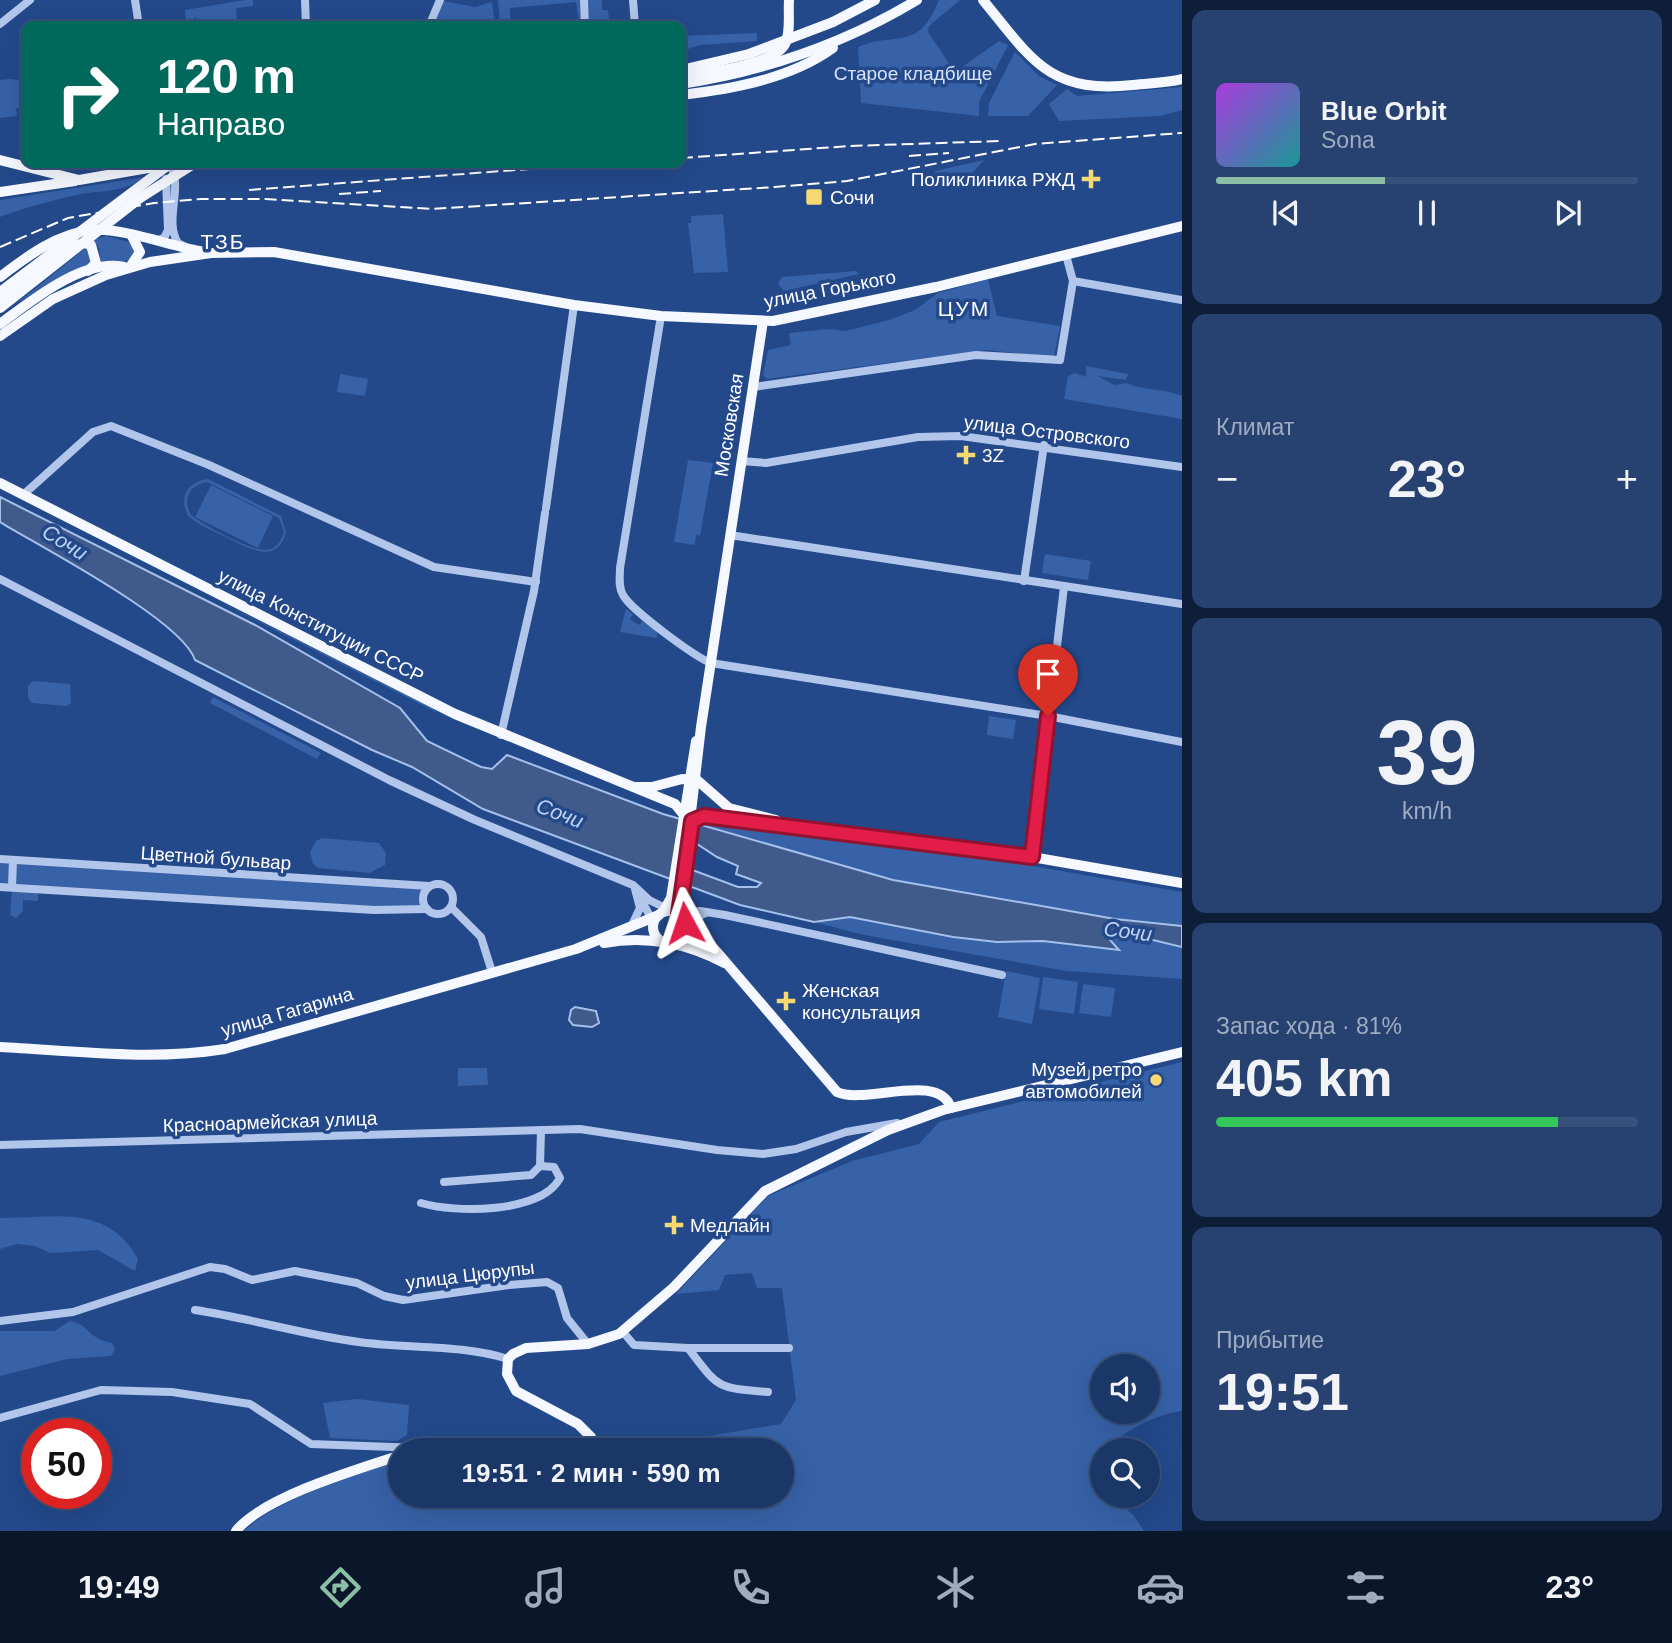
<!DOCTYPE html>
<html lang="ru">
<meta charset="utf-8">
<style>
:root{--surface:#1a3768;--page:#274271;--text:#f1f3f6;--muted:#9facc0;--line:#38517c;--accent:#8abfa5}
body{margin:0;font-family:Helvetica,sans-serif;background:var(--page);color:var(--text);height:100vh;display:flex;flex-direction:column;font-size:26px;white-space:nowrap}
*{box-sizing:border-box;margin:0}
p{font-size:23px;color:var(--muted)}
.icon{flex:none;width:38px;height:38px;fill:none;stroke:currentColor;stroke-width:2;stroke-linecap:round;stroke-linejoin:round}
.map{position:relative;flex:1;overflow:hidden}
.drawer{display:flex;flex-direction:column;gap:10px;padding:10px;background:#0e1e39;width:490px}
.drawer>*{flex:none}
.guide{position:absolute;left:21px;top:21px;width:665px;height:147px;border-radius:14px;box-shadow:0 7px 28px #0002,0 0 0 2px var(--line);background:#00695c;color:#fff;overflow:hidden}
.buttons{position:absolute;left:1090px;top:1354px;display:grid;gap:14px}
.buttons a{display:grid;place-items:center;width:70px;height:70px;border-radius:50%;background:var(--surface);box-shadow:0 7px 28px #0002,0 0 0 2px var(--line);font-size:35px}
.speed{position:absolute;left:21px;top:1418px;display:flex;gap:14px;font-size:35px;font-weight:700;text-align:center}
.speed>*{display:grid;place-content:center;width:91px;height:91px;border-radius:50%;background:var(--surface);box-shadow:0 7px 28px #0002,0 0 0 2px var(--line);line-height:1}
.speed .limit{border:10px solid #d22;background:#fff;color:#111}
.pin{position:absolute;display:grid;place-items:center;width:60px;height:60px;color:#fff;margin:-72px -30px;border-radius:50% 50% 50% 0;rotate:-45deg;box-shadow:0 0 7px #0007}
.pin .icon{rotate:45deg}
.me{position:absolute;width:77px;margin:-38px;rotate:355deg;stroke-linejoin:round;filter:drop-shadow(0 0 5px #0008)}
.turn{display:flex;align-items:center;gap:24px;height:147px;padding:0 21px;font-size:32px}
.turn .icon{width:91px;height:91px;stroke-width:2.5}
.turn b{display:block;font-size:49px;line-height:60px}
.big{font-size:52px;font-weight:700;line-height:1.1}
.drawer .tile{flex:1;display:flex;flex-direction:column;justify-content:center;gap:10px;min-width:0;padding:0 24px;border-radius:14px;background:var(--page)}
.drawer .dial{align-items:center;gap:0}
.dial b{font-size:91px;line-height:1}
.song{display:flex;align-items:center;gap:21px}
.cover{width:84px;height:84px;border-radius:10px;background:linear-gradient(135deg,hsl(280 70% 55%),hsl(180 70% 35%))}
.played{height:7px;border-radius:4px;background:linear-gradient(90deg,var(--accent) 40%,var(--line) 40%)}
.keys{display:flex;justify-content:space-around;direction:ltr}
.heat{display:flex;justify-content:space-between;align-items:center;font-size:38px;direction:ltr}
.charge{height:10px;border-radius:5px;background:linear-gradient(90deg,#34c759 81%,var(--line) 0)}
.trip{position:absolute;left:388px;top:1438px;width:406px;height:70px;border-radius:35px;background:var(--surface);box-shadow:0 7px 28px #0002,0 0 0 2px var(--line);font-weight:700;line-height:70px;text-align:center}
.tabs{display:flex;height:112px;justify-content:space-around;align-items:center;background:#0a162a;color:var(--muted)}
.tabs .icon{width:49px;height:49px}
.tabs .active{color:var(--accent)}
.tabs b{font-size:32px;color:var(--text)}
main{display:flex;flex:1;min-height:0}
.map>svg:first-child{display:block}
.green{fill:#3762a8;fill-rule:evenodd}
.water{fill:#405b8b;stroke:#a5c0eb;stroke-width:2;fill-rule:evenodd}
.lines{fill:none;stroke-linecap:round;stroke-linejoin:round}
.minor{stroke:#b1c6ea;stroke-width:8}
.major{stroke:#f5f8fe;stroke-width:10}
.rail{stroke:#fff;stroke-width:2;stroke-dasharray:12 5;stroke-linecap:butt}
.major-bridge{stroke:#f5f8fe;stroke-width:10}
.route-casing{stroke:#92132f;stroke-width:18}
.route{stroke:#e11d48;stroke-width:12}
.poi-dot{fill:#f5da74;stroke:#23498b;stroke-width:2.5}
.labels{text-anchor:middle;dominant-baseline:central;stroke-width:7;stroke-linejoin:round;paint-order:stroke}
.park-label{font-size:19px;fill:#d5e2f8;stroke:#23498b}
.poi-label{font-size:19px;fill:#fff;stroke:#23498b;text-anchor:start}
.street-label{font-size:19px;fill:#fff;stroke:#23498b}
.neighbourhood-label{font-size:21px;letter-spacing:2px;fill:#fff;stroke:#23498b}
.water-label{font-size:21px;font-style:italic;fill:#bdd1f2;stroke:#23498b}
</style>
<main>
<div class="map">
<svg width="1182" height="1531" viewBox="0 0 1182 1531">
<rect width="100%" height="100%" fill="#23498b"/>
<g class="green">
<path d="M245,0H253V6L236,8L237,26H222L221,19L217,20L218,26H198L196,17L193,19L194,26H186L185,10Z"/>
<path d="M498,0H582L583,25L571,26L579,22L576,2L510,8V26H500Z"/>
<path d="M588,0H602V10H608L609,20L631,21V26H589Z"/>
<path d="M939,0H960L929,26L928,32L955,72L999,41L1008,45L979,102V116L861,103L858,47C895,31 918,53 939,0Z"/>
<path d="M443,1L475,7L492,2L495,26L433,25Z"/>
<path d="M757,33V41L700,45L682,51L681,36Z"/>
<path d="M1015,52L1039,76L1057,85L1028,116H988L989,103Z"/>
<path d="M9,79L26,81V105L16,109L17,116L0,118V80Z"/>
<path d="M1182,87V110L1160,116L1059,121L1049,104L1067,89L1077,96Z"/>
<path d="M984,160L969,177L951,187L947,181L936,177L935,171Z"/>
<path d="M144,177C122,195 98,189 72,196C47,202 23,208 0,217V200Z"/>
<path d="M723,214L728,272L694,273L688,223H691V216Z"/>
<path d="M106,236L133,243L136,249C130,266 116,263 101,263L99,249L93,240Z"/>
<path d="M88,246L97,261L52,282L16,304Z"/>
<path d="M856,271L859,274L784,291L778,284L782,277Z"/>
<path d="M988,279L997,316L1060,326L1054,357L985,350L767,379L763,375L768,350L791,345L789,333L829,329L846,331L889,320L915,310L938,293Z"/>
<path d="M1086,366L1128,374L1126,380L1098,376L1114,385L1126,383C1143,391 1163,388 1182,396V419L1064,399L1068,376L1075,373L1086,377Z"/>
<path d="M340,374L368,379L365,396L337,392Z"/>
<path d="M688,460L713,463L700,536L696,535L695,545L674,542Z"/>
<path d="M208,479L281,516L286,532C278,565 249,549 228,538C215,532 201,526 189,517C178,499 186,482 208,479ZM207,482L279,518L284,532C281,542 276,549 266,550C251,551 203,525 191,515C182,499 189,485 207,482Z"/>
<path d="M211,485L273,516L258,548L195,517Z"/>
<path d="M1045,554L1091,561L1088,580L1042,573Z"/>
<path d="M196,590L432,707L438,713Z"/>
<path d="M626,609L633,614L630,619L639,625L642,621L657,632V638L620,632Z"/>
<path d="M33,681L70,684L71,703L67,706L32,703L28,698V686Z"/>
<path d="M213,697L321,753L317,759L210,703Z"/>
<path d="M989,716L1016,720L1013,739L987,735Z"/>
<path d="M713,820L1033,866L1182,892V926L1115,919L893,880L708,826Z"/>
<path d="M322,838L379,843L386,853L385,865L369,873L318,868L313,864L310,852L316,841Z"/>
<path d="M0,859L426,889L423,897L427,909L38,890V901L23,900V911L16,918L10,915L12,888L0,887Z"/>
<path d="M850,917L953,937L997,942L1043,941L1118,950L1110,940L1128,934L1182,947V979L1067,971L864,935L814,922Z"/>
<path d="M1006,971L1040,978L1032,1024L998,1017Z"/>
<path d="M1043,977L1078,982L1074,1014L1039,1009Z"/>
<path d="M1083,984L1115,988L1111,1017L1079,1013Z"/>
<path d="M1182,1062V1411C1146,1416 1119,1436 1092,1460L1102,1480V1496H1113L1134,1516L1144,1531H244C279,1498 355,1475 401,1460V1496H782V1451H619L781,1424L796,1400L782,1288H757L752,1273L725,1275L719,1290L676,1294L768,1196L852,1161L919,1144L939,1122ZM1102,1367H1148V1412H1102Z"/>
<path d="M458,1068H487L488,1085L458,1086Z"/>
<path d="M0,1218C55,1218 107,1203 138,1259L135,1271L98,1250L50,1253L35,1246L17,1244L0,1249Z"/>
<path d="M70,1321C91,1325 86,1338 112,1343L115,1349L111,1356L67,1359L0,1376V1331H54Z"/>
<path d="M357,1399L409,1405L407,1435L397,1441L330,1438L323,1403Z"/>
</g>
<g class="water">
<path d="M0,497L255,625L400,708L427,741L481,767L492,769L507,755L663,814L893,880L1115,919L1182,926V947L1128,934L1110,940L1119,950L1043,941L997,942L953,937L850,917L814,922L740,905L483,809L412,767L372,750L195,660C182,620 41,547 0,522ZM688,838L717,857L738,866L736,874L761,883L757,887H738L687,868Z"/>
<path d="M575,1007L596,1011L599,1023L592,1027L573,1025L569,1020L571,1010Z"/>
</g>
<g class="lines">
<g class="minor">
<path d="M135,0L139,26"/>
<path d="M305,0L306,26"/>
<path d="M584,0L585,26"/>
<path d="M633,0L635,26"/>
<path d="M0,24L30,0"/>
<path d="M429,26L440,0"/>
<path d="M169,164C185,186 163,219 178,243L184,246"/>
<path d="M157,240L164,238L168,230L166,179"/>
<path d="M1073,281L1182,300"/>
<path d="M661,316L620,568C620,577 618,587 623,595C631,610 695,657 711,663L1048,716L1182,742"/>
<path d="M753,387L976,355L1060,360L1073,281L1066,255"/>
<path d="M741,461L766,463L918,437L961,436L1182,467"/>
<path d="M23,495L93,432L111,426L209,465L434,567L536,582"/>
<path d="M546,508L574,305"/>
<path d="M730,535L1182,604"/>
<path d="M0,579L389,780L475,820L633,885L649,900L674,912"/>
<path d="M1024,581L1044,445"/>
<path d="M501,735L534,591L545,513"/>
<path d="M1032,857L1064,587"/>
<path d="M0,859L429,886"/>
<circle cx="438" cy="899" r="15"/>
<path d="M0,887L374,910L427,909"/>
<path d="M12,887L13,860"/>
<path d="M642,901L654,924"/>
<path d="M451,907L481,937L492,972"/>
<path d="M679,914L700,911L725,915L1002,975"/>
<path d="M685,923L706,913"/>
<path d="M632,925L640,908L635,889"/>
<path d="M0,1145L580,1129L717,1150L763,1154L796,1149L846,1132L897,1123"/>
<path d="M444,1182L531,1175L540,1166L541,1130"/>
<path d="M421,1203C454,1213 541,1214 560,1178L554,1167L540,1166"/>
<path d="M195,1310C250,1318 303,1335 359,1342C408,1349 460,1344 508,1359"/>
<path d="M0,1321L73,1312L210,1267L225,1269L252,1280L295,1271L357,1283L384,1296L403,1300L509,1285L547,1282L558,1288L567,1318L588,1344"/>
<path d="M623,1332L634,1345L688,1348C719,1388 715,1388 768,1392"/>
<path d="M688,1348H789"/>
<path d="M0,1418L101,1390L172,1392L250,1404L311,1444L420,1448"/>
</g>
<g class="major">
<path d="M983,0C1032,60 1049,94 1133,85C1149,83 1166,83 1182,79"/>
<path d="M833,22L875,0"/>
<path d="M681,77C703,73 775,65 785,44C791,33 788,13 789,0"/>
<path d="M681,84C765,71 844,44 917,0"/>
<path d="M681,95C732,89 790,79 833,48"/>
<path d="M0,160L79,180L171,164"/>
<path d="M0,192L75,181"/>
<path d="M130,267L140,252L132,236"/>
<path d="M0,277C26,257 58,233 92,230C119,227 171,246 200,251"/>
<path d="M0,300L70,247L84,243L91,245L96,263L88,271"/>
<path d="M0,324C31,301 83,258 124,267"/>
<path d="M0,336L53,299L106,275L150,262L211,253L274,252L574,305L661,316L773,321L936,287L1182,226"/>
<path d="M0,483L455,714L675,804L684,815"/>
<path d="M637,787H652L682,779L697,780L729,808L776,820"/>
<path d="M692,821L715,817L1032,857L1182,883"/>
<circle cx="669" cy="927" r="16"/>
<path d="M663,912L671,898L696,741"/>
<path d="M679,914L701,727L763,321"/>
<path d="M685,923L711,945L837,1092C865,1105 939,1071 951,1108"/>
<path d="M604,943C645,935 688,943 724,963"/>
<path d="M0,1047C75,1051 151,1061 225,1049L576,949L659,915"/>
<path d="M414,1451C434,1444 462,1440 482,1451"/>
<path d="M596,1451L591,1437L578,1424L516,1391L507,1374L508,1359L513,1354L526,1348L588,1344L619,1334L674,1287L765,1191L888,1130L943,1110L1182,1052"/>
<path d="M236,1531C263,1497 358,1469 401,1455"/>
</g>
<g class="rail">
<path d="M909,156L949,153"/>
<path d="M681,158L850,146L1001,141"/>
<path d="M249,190L610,163"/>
<path d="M339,194L381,191"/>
<path d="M0,247L68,218L154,203L201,199H266L432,209L775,187L847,181L1035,144L1182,133"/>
</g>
<g class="major-bridge">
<path d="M681,70L749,54L833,22"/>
<path d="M0,292L171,163"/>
<path d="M0,308L140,198L195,163"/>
</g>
</g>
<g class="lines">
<g class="route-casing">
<path id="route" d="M685,923L679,914L692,821L704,816L1032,857L1048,716"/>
</g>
<use href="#route" class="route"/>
</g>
<g class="poi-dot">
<path d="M1087.5 168.5h7v7h7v7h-7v7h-7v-7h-7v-7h7z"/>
<rect x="805" y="188" width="18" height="18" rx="3.5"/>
<path d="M962.5 444.5h7v7h7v7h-7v7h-7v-7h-7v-7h7z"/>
<path d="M782.5 990.5h7v7h7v7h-7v7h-7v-7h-7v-7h7z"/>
<circle cx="1156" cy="1080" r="7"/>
<path d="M670.5 1214.5h7v7h7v7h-7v7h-7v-7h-7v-7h7z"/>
</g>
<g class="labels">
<g class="park-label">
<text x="913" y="73">Старое кладбище</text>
</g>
<g class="poi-label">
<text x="1075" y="179" text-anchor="end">Поликлиника РЖД</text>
<text x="830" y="197">Сочи</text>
<text x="982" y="455">3Z</text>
<text x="802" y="990">Женская<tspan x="802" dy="22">консультация</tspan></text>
<text x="1142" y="1069" text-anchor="end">Музей ретро<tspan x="1142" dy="22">автомобилей</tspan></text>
<text x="690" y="1225">Медлайн</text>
</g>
<g class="street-label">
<text transform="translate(830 289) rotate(-11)">улица Горького</text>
<text transform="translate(729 425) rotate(-81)">Московская</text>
<text transform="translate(1047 432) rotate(7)">улица Островского</text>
<text transform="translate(321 626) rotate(27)">улица Конституции СССР</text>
<text transform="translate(216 858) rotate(4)">Цветной бульвар</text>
<text transform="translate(287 1012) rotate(-16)">улица Гагарина</text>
<text transform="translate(270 1122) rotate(-2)">Красноармейская улица</text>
<text transform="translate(470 1275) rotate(-7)">улица Цюрупы</text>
</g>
<g class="neighbourhood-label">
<text x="223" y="241">ТЗБ</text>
<text x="964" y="308">ЦУМ</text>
</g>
<g class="water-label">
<text transform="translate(65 542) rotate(32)">Сочи</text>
<text transform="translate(560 813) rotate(21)">Сочи</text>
<text transform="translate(1128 931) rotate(7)">Сочи</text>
</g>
</g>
</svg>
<div class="buttons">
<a><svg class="icon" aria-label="sound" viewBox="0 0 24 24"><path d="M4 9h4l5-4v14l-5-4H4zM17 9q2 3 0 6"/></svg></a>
<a><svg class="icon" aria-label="search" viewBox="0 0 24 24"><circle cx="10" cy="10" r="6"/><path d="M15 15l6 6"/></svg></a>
</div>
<div class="speed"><div class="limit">50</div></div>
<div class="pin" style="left:1048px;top:716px;background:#d93025"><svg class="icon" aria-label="arrive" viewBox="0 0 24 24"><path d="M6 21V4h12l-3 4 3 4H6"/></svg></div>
<svg class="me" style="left:685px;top:923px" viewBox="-20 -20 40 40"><path d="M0-17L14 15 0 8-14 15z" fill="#e11d48" stroke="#fff" stroke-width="4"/></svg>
<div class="trip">19:51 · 2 мин · 590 m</div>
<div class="guide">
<div class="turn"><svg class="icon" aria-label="right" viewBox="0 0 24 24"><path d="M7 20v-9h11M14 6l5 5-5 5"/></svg><div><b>120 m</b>Направо</div></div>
</div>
</div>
<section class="drawer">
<div class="tile">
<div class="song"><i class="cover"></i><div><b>Blue Orbit</b><p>Sona</p></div></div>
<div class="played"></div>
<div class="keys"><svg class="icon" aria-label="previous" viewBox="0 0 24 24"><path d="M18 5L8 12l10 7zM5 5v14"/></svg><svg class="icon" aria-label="pause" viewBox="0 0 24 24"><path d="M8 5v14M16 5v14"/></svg><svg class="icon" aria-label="next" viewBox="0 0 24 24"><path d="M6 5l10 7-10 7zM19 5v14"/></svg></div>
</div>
<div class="tile"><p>Климат</p>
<div class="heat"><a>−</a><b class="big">23°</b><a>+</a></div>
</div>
<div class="tile dial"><b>39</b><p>km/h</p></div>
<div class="tile"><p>Запас хода · 81%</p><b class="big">405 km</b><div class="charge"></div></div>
<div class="tile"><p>Прибытие</p><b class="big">19:51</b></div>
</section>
</main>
<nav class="tabs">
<b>19:49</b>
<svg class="icon active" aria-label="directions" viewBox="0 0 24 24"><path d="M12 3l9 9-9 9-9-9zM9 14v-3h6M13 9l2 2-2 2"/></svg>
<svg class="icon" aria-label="music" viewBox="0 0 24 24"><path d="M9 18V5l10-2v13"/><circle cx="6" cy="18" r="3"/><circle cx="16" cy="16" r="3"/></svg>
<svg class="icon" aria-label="phone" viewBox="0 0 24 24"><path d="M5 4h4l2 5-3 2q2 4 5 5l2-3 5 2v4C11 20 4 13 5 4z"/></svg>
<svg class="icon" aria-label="climate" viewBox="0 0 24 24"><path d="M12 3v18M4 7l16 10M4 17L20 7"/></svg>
<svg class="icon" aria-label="car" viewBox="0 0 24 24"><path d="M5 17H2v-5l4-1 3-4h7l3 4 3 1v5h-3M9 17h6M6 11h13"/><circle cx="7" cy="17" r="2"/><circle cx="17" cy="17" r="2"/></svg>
<svg class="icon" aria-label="filters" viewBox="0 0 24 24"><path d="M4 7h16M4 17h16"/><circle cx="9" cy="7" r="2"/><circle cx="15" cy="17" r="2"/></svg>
<b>23°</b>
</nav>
